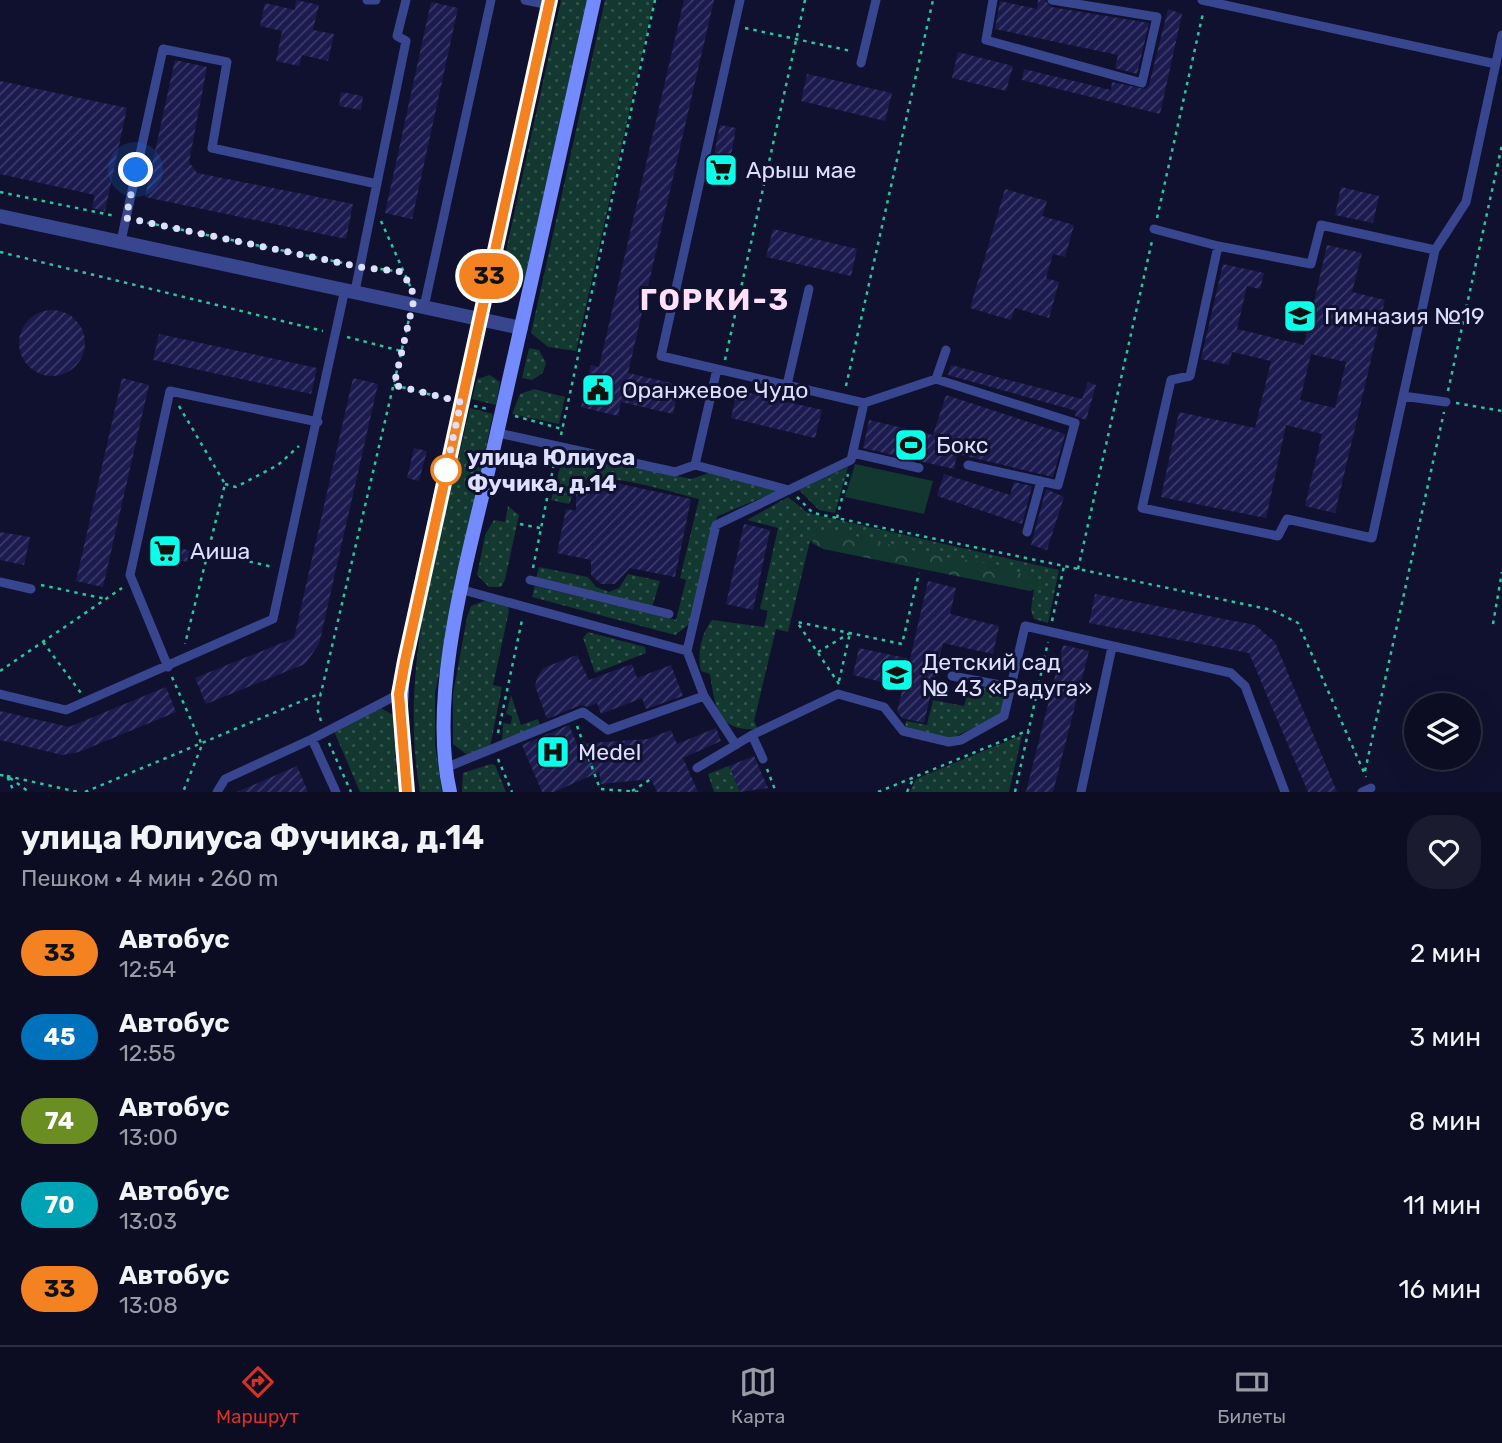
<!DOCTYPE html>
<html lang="ru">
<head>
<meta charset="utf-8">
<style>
	body { margin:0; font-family:Rubik,sans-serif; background:#1a1b2f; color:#f1f3f6; height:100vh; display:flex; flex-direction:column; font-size:26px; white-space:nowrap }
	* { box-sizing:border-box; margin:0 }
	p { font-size:23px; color:#9a9ca5 }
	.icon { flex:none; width:38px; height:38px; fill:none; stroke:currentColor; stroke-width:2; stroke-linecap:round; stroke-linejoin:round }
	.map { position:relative; height:792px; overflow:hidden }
	.drawer { display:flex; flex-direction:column; background:#0c0d22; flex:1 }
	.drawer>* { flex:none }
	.badge { padding:0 14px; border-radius:23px; font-size:24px; line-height:46px }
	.buttons { position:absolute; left:1404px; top:693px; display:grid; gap:14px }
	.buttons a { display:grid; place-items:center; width:77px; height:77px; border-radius:50%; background:#0c0d22; box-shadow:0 7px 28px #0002,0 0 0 2px #2c2d40; font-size:35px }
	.you { position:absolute; width:35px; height:35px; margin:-18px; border:5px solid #fff; border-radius:50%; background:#1a73e8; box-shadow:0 0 0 10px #1a73e833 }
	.map>.badge { position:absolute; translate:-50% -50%; box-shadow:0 0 0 4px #fff }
	.round { display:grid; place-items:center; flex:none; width:74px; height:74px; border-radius:28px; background:#1a1b2f }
	.summary { display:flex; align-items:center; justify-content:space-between; height:119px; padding:0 21px }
	h1 { font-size:33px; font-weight:700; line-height:52px }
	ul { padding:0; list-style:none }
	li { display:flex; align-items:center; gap:21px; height:84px; padding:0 21px }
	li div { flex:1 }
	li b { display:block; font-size:26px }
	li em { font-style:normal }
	li .badge { min-width:77px; font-weight:700; text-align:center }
	.menu { display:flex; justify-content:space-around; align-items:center; height:98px; border-top:2px solid #2c2d40; background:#0c0d22; font-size:19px; color:#9a9ca5 }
	.menu a { display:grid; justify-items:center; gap:4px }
	.menu .active { color:#d93025 }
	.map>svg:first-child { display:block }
	.grass { fill:url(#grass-dots) }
	.forest { fill:url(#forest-crowns) }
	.garden { fill:#12382f }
	.building { fill:url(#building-hatch); fill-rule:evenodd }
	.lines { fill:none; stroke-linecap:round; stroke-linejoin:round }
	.path { stroke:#28c79e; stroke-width:2.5; stroke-dasharray:3.5 5; stroke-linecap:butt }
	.lane { stroke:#384690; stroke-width:9 }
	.street { stroke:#384690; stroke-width:14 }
	.secondary { stroke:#748bff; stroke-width:14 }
	.line-casing { stroke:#fff; stroke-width:16 }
	.line { stroke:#f58220; stroke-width:10 }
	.walk { stroke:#dddfff; stroke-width:7; stroke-dasharray:0 12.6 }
	.stop-dot { fill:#fff; stroke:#f58220; stroke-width:3.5 }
	.labels { text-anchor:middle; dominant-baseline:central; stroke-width:6; stroke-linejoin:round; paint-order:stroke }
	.poi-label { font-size:23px; fill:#dddfff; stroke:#10112e; text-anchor:start }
	.stop-label { font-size:23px; font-weight:bold; fill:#dddfff; stroke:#10112e; text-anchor:start }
	.district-label { font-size:30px; font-weight:bold; letter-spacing:2px; fill:#ffdffa; stroke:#10112e }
</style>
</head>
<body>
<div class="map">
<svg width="1502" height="792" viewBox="0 0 1502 792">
	<defs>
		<pattern id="grass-dots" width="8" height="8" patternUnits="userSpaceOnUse" patternTransform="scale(1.75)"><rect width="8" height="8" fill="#12382f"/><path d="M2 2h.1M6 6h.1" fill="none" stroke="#34544e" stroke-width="1.8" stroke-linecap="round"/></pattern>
		<pattern id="forest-crowns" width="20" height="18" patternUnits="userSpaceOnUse" patternTransform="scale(1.75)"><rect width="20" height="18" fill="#12382f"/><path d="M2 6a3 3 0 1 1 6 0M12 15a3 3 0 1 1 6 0" fill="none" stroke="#34544e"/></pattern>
		<pattern id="building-hatch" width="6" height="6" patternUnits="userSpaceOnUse" patternTransform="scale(1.75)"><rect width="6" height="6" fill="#1b1b50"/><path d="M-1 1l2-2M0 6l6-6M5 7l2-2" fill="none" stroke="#3c3c6a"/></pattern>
	</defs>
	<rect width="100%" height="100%" fill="#10112e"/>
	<path class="grass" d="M561,0H587L525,279L512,288L507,287L500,278Z
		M605,0H654L576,351L548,347L531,333Z
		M529,348L539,350L546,363L543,373L532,380L522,378Z
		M490,375L500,382L496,405L472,399L477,379Z
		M534,389L565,397L559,424L512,414L520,394Z
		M470,408L493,414L435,693V744L442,792H420C397,663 442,533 470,408Z
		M568,452L691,479L709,473L778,491L718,516L713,526L691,623L675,635L532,597L535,586L676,620L686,580L680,578L699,499C675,493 605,471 584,481C575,486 573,495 569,504L551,500L564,453Z
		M848,467L835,513L819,510L799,490Z
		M788,497L808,513L1059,570L1048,623L1034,619L1031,610L1034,589L810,541L788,632L776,629L754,721L758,729C718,732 715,708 710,674L701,671C697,656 701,633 712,620L764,627L768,611L760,609L778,528L747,520Z
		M508,506L519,515L505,580L501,587H489L477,575L485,535L494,520L505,522Z
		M539,567L588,577L596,587L609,592L619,588L628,574L660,581L652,607L536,579Z
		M487,600L508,606L509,611L493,685L502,687L490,747L466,754L453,744V694L467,617L471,606Z
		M588,632L645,647L646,653L595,673L583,638Z
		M986,686L1002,691L1004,701L1001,715L950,739L905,728L906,721L927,725L933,700L964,706L967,694L973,695Z
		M511,695L521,725L538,719L540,725L502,741L503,723L511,724L512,716L506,714Z
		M381,708L393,715L396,767L401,792H360L334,731Z
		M1022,735L1009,792H910L916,779Z
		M491,764L495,765L506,792H462L463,773Z
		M729,766L740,792H714L708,774Z"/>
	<path class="forest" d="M839,532L932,555L1006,566L1039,583L1041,587L1030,591L823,549L812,543L815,533Z"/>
	<path class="garden" d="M855,464L933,481L924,514L845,497Z"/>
	<path class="building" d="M296,0L319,5L313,30L334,34L328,61L302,55L299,66L276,61L282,31L260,26L265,3L295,10Z
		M684,0H714L628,373L679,385L673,414L621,402L618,416L581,407L591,365L599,367Z
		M1038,0H1045L1051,7L1149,23L1137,74L1115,68L1118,55L995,29L1000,1L1037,9Z
		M431,2L458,8L412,219L385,213Z
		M1168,9L1182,14L1160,114L1022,80L1024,69L1111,90L1112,82L1145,89L1149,85Z
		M958,52L1013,66L1006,91L952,78Z
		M175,60L207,67L189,162L197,173L353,204L346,239L145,197Z
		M807,74L892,93L885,121L801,101Z
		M0,81L127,108L105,211L92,208L95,195L0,174Z
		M341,92L363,96L361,110L339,106Z
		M720,125L736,128L727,178L710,175Z
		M1341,187L1379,196L1373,223L1335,215Z
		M1005,189L1047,201L1042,216L1074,225L1065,257L1053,254L1046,278L1059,282L1049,318L1015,308L1011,320L970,308Z
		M773,229L857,249L851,276L766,257Z
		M1327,245L1362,253L1352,292L1385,300L1335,513L1305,506L1322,434L1286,425L1266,518L1161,497L1179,412L1255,428L1271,361L1232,352L1229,365L1201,359L1223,264L1264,273L1260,289L1247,286L1237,329L1304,345ZM1311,354L1346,362L1335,408L1300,400Z
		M19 343a33 33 0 1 1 66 0a33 33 0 1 1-66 0Z
		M159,334L317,368L311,394L153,360Z
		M951,365L1082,399L1088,382L1096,385L1086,420L1075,416L1077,411L948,375Z
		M122,378L149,385L103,587L76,581Z
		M353,378L378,384L319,644L305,664L206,704L195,678L294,638Z
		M737,390L822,410L815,438L731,418Z
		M946,395L1065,434L1053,477L957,454L954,469L863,448L869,420L933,435Z
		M414,448L427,451L419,481L407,478Z
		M944,474L1010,495L1014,482L1032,486L1022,524L937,496Z
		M606,481L691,499L675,577L630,568L615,584H601L591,575V560L557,553L566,509L576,511V494L585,484Z
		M1046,489L1064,497L1047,550L1031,545Z
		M744,524L770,530L753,610L726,604Z
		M0,532L30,537L24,565L0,560Z
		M154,541L191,551L188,562L151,555Z
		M928,581L956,588L950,614L999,626L993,654L943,643L924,723L902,718L897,712L903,687L853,675L859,648L910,659Z
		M1095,594L1255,625L1275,642L1337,792H1308L1249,653L1089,623Z
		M1063,645L1089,651L1053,792H1026Z
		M577,655L589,680L632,664L637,678L671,665L683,696L646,709L642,698L601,714L597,703L588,707L581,705L547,719L535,686L537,678L543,668Z
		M166,687L176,712L79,752L62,755L0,740V711L69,727Z
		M569,725L577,744L648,739L671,730L677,744L716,728L721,741L683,758L698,792H657L651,779L601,784L599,772L554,792H542L522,745Z
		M754,756L768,788L740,792L729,766Z
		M297,766L308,792H237Z"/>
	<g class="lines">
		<path class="path" d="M745,28L851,51
			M0,192L115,216
			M1157,218L1203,13
			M139,221L348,264
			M381,221L411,288
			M0,252L323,331
			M372,268L403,272
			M347,337L401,351
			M725,360L805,0
			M394,385L447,399
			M846,386L933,0
			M1448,391L1502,145
			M1456,403L1502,411
			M179,406L225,484L185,644
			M474,406L488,409
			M515,416L562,429
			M561,435L655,0
			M225,484L236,487L278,465L299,446
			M797,497L813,513L1272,610L1298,623L1366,777
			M837,518L848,474
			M520,524L540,528
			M208,552L273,567
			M533,568L555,459
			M1078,569L1152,241
			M41,585L106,599
			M1052,621L1064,566
			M1493,624L1502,572
			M43,642L81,693
			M818,652L850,633
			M0,671L122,588
			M172,677L202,745L183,792
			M839,681L850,633
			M839,684L797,622L902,644L919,573
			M321,721L317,708L321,693L409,319
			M577,726L600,789L641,792
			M498,733L522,620
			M329,743L351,792
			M498,759L512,792
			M767,769L776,792
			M1365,771L1444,412
			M0,775L7,776L14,792
			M7,776L78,792
			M10,778L29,792
			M632,791L651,779
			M85,792L321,693
			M878,792L1029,730
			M907,792L914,777
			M1015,792L1048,642"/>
		<path class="lane" d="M367,0H376
			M525,0L549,5
			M740,0L661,356L864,403L936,379L946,350
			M993,0L986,40L1142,83L1157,17L1052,0
			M1202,0L1496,64
			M861,63L876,0
			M1154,229L1218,246L1311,264L1321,225L1435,250
			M121,241L163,49L227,62L212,148L377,184
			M1218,246L1190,376L1171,380L1142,508L1278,536L1287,519L1372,538L1435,250L1466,202L1502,35
			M355,291L406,41L397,36L406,0
			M424,307L491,0
			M717,369L695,465L789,490
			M936,379L1075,423L1058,485L968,465
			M787,385L809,289
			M1403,396L1446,402
			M498,433L675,472L695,465
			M853,453L919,468
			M1027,532L1041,481
			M530,580L669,614
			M0,582L31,589
			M463,590L687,651L716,525L851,460L864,403
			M168,667L130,575L170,391L318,422
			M952,676L1011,687
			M0,694L66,710L273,619L345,289
			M704,696L736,745
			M752,735L838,694L884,707L903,731L949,742L961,740L1004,716L1025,626L1231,673L1245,686L1285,792
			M445,768L583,712L608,730L704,696L687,651
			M697,768L752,735L763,759
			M217,792L225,779L312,739
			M336,792L312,739L399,694
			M1081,792L1112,647
			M1362,792L1371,788"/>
		<path class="street" d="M0,216L521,328"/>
		<path class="secondary" d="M407,792C401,747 398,705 405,661L550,0
			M450,792C426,687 474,539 497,433C530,289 562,144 594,0"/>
	</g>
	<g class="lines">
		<defs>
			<path id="line" d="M407,792L399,694L405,661L550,0"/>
		</defs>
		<use href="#line" class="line-casing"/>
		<use href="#line" class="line"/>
		<path class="walk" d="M136,170L126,218L360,267L403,272L413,293V304L394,385L461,402L446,470"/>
	</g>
	<defs>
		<symbol id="supermarket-square" viewBox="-11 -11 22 22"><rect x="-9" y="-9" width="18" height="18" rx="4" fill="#09ffe7" stroke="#10112e"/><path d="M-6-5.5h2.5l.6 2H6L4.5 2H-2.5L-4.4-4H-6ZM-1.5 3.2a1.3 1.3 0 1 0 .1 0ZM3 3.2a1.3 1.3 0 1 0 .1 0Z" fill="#111"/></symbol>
		<symbol id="school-square" viewBox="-11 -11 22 22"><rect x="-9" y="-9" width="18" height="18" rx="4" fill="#09ffe7" stroke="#10112e"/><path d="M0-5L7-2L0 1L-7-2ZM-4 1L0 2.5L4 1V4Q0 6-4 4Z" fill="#111"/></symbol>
		<symbol id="civic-square" viewBox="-11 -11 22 22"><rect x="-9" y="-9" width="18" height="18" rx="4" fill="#09ffe7" stroke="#10112e"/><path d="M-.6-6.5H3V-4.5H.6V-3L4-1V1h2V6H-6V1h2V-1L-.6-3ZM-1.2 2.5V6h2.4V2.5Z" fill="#111"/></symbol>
		<symbol id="stadium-square" viewBox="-11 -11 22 22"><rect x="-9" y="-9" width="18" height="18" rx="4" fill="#09ffe7" stroke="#10112e"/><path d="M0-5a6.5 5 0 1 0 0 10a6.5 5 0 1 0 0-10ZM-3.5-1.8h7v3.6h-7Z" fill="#111"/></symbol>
		<symbol id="hospital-square" viewBox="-11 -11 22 22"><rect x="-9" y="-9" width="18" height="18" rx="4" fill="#09ffe7" stroke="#10112e"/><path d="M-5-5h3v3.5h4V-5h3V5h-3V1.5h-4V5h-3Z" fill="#111"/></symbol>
	</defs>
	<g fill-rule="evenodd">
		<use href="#supermarket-square" x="702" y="151" width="38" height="38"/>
		<use href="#school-square" x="1281" y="297" width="38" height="38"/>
		<use href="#civic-square" x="579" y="371" width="38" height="38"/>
		<use href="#stadium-square" x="892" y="426" width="38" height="38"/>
		<use href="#supermarket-square" x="146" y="532" width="38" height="38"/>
		<use href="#school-square" x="878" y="656" width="38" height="38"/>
		<use href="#hospital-square" x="534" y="733" width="38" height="38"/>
	</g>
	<circle class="stop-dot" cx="446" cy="470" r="14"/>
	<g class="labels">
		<g class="poi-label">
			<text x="746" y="170">Арыш мае</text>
			<text x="1324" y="316">Гимназия №19</text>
			<text x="622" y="390">Оранжевое Чудо</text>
			<text x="936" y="445">Бокс</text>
			<text x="190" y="551">Аиша</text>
			<text x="922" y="662">Детский сад<tspan x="922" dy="26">№ 43 «Радуга»</tspan></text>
			<text x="578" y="752">Medel</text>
		</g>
		<g class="stop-label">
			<text x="467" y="457">улица Юлиуса<tspan x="467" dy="26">Фучика, д.14</tspan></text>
		</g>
		<g class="district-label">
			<text x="715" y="300">ГОРКИ-3</text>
		</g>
	</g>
</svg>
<div class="buttons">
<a><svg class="icon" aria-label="layers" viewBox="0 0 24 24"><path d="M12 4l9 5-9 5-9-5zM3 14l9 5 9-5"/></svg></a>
</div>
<div class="you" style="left:136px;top:170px"></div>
<b class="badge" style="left:489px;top:276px;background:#f58220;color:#111">33</b>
</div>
<section class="drawer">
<div class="summary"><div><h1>улица Юлиуса Фучика, д.14</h1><p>Пешком · 4 мин · 260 m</p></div><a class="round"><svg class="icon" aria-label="heart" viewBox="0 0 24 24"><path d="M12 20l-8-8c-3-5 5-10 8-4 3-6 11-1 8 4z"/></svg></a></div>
<ul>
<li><span class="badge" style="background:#f58220;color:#111">33</span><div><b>Автобус</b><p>12:54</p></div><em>2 мин</em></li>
<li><span class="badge" style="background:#0072bc;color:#fff">45</span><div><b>Автобус</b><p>12:55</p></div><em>3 мин</em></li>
<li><span class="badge" style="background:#6b8e23;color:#fff">74</span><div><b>Автобус</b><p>13:00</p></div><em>8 мин</em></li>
<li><span class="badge" style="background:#00a3b4;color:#fff">70</span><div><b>Автобус</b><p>13:03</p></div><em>11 мин</em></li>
<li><span class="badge" style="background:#f58220;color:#111">33</span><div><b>Автобус</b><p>13:08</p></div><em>16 мин</em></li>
</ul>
</section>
<nav class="menu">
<a class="active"><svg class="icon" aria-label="directions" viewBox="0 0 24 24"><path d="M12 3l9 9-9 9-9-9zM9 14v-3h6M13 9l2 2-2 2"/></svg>Маршрут</a>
<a><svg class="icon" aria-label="map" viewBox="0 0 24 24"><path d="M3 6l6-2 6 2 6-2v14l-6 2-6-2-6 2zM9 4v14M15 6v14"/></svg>Карта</a>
<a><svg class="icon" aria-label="tickets" viewBox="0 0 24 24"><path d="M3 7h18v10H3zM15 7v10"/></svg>Билеты</a>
</nav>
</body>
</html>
